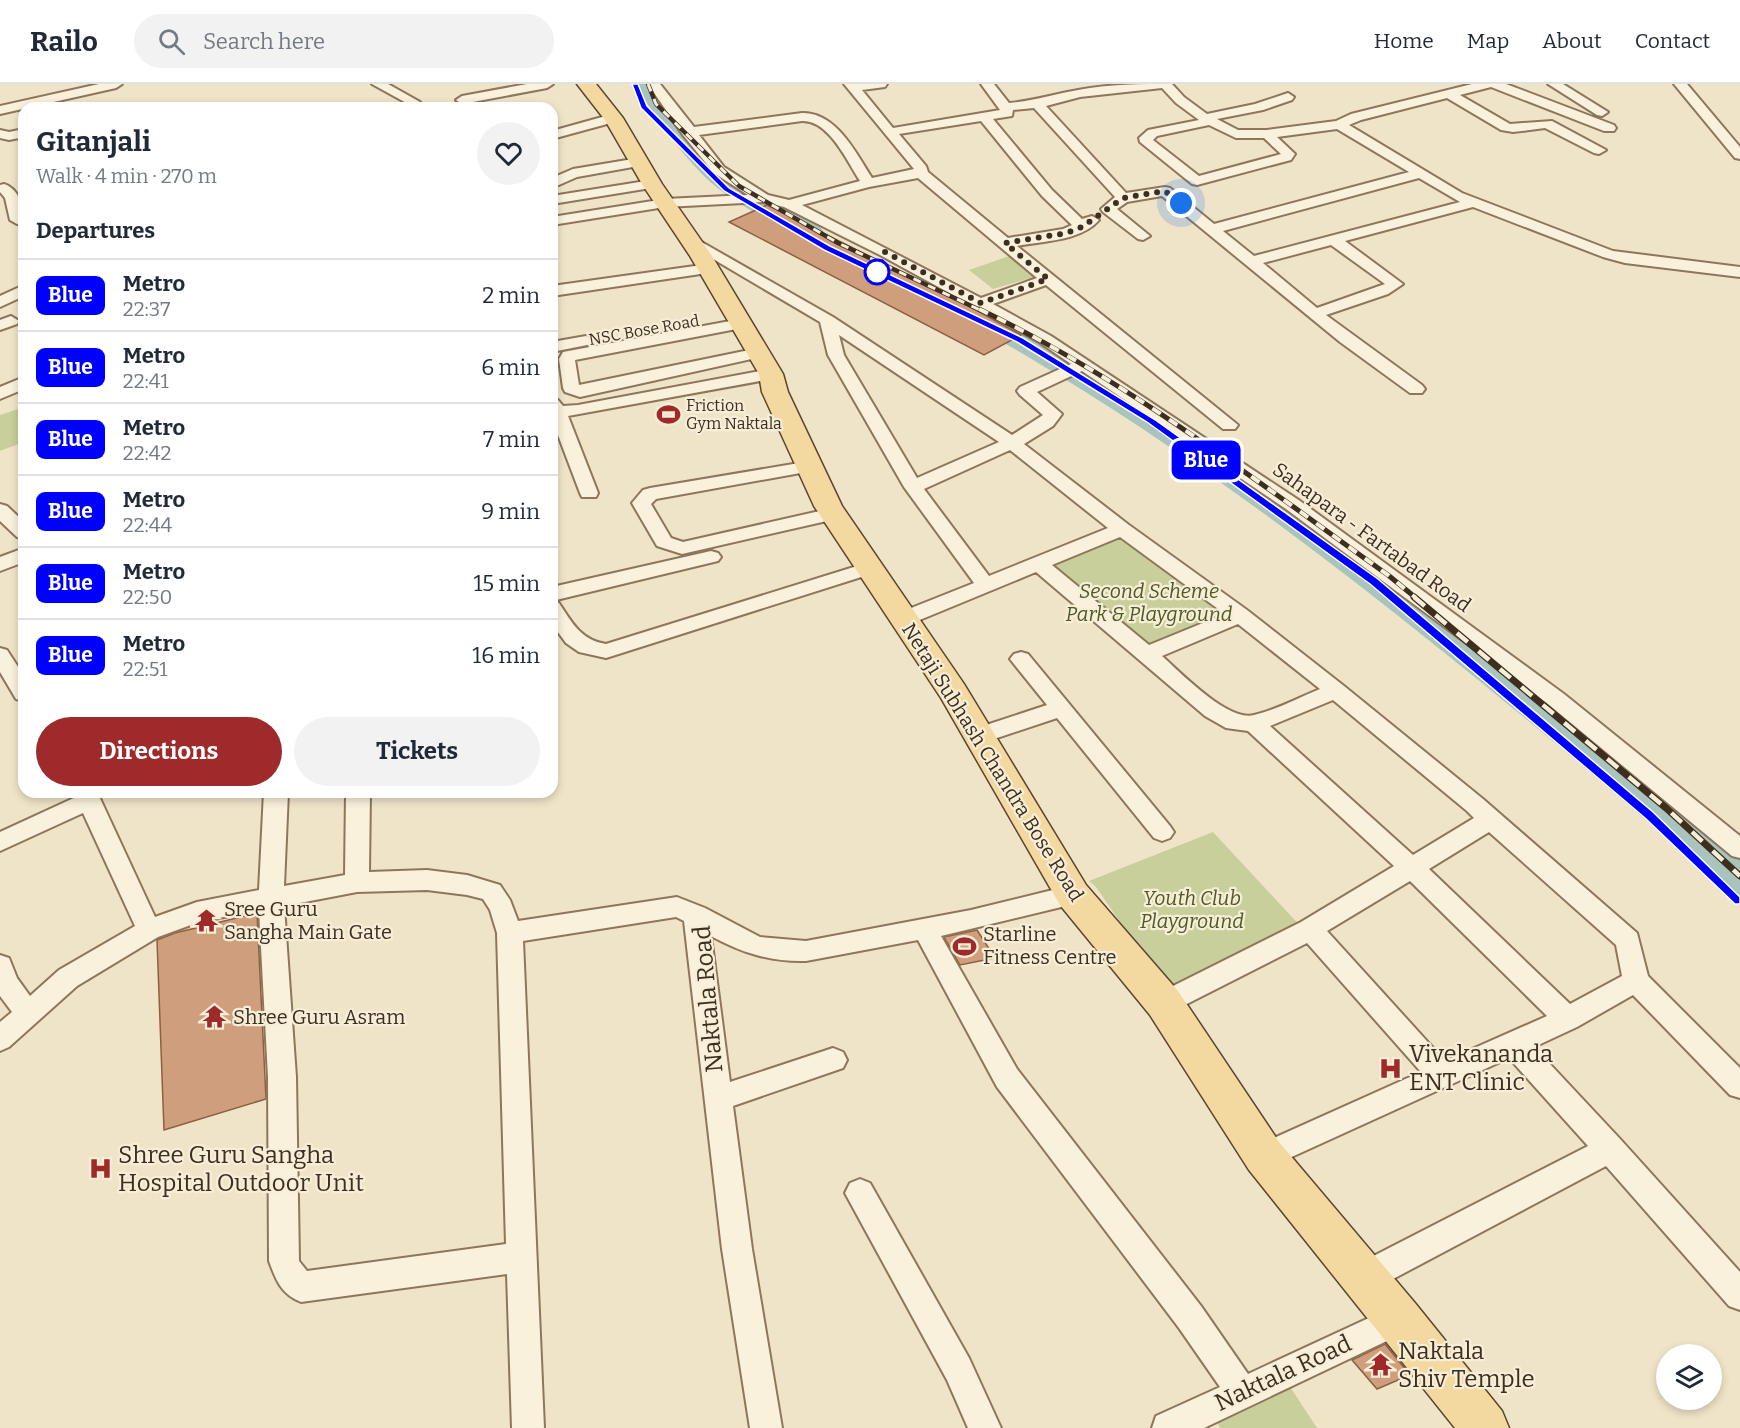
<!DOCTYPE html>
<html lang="en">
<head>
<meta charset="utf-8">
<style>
	body { margin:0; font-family:Bitter,serif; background:#f2f2f3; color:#1f2937; height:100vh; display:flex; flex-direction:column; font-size:22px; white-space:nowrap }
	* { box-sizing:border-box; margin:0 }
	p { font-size:20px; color:#747a83 }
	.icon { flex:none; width:33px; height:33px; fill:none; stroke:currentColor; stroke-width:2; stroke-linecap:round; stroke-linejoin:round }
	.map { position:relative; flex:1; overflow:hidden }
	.drawer { position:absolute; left:18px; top:18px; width:540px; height:696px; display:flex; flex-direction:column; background:#fff; border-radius:18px; box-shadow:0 3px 9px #0003 }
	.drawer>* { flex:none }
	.badge { padding:0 12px; border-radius:9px; font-size:21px; line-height:39px }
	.controls { position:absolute; left:1656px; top:1260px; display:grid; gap:12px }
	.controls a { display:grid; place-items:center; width:66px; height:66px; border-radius:50%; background:#fff; box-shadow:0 3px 9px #0003; font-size:30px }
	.you { position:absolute; width:30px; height:30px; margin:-15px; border:4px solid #fff; border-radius:50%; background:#1a73e8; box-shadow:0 0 0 9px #1a73e833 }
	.map>.badge { position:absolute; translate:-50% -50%; box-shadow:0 0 0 3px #fff }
	h2 { padding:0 18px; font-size:22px; line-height:54px }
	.round { display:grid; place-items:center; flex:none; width:63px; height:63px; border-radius:32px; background:#f2f2f3 }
	.overview { display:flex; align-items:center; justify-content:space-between; height:102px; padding:0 18px }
	h1 { font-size:28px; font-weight:700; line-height:45px }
	.primary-button { display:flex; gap:12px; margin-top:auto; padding:12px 18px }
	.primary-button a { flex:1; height:69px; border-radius:36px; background:#9e2a2b; color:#fff; font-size:24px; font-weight:700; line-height:69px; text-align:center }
	.primary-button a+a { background:#f2f2f3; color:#1f2937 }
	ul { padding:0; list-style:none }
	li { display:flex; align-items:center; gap:18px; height:72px; padding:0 18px; border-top:2px solid #e0e1e3 }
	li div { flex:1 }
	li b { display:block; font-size:22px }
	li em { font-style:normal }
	li .badge { min-width:66px; font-weight:700; text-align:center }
	header { display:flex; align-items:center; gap:36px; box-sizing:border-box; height:84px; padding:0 30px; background:#fff; border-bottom:2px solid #e0e1e3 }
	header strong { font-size:28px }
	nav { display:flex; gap:33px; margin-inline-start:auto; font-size:21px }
	.search { width:420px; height:54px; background:#f2f2f3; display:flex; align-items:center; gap:15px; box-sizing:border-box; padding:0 21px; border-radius:33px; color:#747a83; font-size:22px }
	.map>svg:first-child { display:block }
	.green { fill:#c9cf9b }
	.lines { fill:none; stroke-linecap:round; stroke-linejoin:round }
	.river { fill:#a9c4bc; fill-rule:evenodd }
	.building { fill:#cf9f7d; stroke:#8d5f41; stroke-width:1.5 }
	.minor-casing { stroke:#8d765c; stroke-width:4 }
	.primary-casing { stroke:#5b4430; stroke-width:3 }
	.minor { fill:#faf1dc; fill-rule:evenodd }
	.primary { fill:#f3d9a0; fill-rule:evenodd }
	.rail-far2-casing { stroke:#3d2e20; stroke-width:4.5 }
	.rail-far1-casing { stroke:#3d2e20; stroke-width:5 }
	.rail-casing { stroke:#3d2e20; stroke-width:7 }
	.rail-far2 { stroke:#f7eed8; stroke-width:3; stroke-dasharray:8; stroke-linecap:butt }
	.rail-far1 { stroke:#f7eed8; stroke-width:4; stroke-dasharray:10; stroke-linecap:butt }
	.rail { stroke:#f7eed8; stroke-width:4.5; stroke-dasharray:14; stroke-linecap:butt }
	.line { fill:#00f; stroke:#fff; stroke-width:1.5 }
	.walk { stroke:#3d2e20; stroke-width:6; stroke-dasharray:0 10.8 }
	.stop-dot { fill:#fff; stroke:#00f; stroke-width:3 }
	.labels { text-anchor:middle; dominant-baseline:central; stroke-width:4.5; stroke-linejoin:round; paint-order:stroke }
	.far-street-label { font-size:16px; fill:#3d2e20; stroke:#f7eed8 }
	.far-poi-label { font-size:16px; fill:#3d2e20; stroke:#f7eed8; text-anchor:start }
	.street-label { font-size:20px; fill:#3d2e20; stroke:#f7eed8 }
	.park-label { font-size:20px; font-style:italic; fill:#4d5a26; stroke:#f7eed8 }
	.poi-label { font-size:20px; fill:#3d2e20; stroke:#f7eed8; text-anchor:start }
	.near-street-label { font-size:24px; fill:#3d2e20; stroke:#f7eed8 }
	.near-poi-label { font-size:24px; fill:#3d2e20; stroke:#f7eed8; text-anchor:start }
</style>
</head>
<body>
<header>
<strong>Railo</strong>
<div class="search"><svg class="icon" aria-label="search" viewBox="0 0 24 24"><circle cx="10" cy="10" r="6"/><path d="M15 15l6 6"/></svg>Search here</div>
<nav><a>Home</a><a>Map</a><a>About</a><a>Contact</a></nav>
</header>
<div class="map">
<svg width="1740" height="1344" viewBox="0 0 1740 1344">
	<rect width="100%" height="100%" fill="#f0e4c8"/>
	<path class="green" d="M1012,171L1038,192L993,205L969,186Z
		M24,323V358L0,367V331Z
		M1121,447L1228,529L1141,566L1044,479Z
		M1213,748L1305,847L1166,905L1096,803L1089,797Z
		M1287,1298L1317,1344H1220L1217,1338Z"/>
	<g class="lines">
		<path class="river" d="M634,0H656C676,29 696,59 722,83C750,109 786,126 820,143L824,148L820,153L811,156L802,153C768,136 732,119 704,92C677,65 655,32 634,0Z
			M970,220L980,222C1148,313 1302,422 1454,539C1551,613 1647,689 1740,769V811L1725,806C1630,720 1531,638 1431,558C1281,438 1128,326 960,234L956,228L960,222Z"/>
	</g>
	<path class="building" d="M767,121L967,221L1021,251L984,271L729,138Z
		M257,829L266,1015L164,1046L157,856L175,849Z
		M977,846L995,874L960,881L944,853Z
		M1385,1260L1410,1291L1377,1305L1352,1276Z"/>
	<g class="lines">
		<defs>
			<path id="minor" d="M99,0H122L116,4L0,30V22Z
				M372,0H388L420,18L418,21H410Z
				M527,0H553L547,4L462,20L456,16L462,12Z
				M648,0H660L694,43L802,29C836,28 856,69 872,94L914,85L844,0H887L885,3L862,6L893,44L1000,26L981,0H994L1009,19C1033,17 1055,10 1078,6C1109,0 1141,0 1172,0L1184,13L1207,30L1255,20L1288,9L1294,13L1292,16L1263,26L1217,35L1238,46H1267L1336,37L1351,30L1472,0H1506L1614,41L1616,44L1614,47H1604L1491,3L1460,11L1510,40L1552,37L1606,66L1599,70L1594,69L1545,44L1513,48L1501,46L1447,14L1361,36L1349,41L1462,109L1613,167L1740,183V193L1625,179L1603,173L1473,123L1345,157L1403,200L1388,210L1326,231L1422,301L1425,305L1422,309H1410L1340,258L1162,112L1127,118L1117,125L1150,152L1143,156L1138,155L1103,128L1101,125L1115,113L1034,24L1013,26L1012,32L993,35L1052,106L1082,135L1092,132L1099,136C1081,157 1043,157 1017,162L1238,341L1235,345H1223L1046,201L993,220L1051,252L1300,417L1564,610L1740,752V774L1732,772L1548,620L1286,425L1082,287L1037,308L1062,330L1053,342L1024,360L1129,441L1247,526L1344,602L1483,715L1637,849L1648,892L1740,984V1014L1730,1011L1633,911L1577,943L1534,963L1621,1056L1740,1188V1226L1729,1222L1606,1082L1376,1204L1365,1208L1354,1204L1350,1193L1354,1182L1588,1062L1509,974L1274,1081L1264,1085L1254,1081L1250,1072L1254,1063L1421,988L1307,859L1173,927L1164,930L1155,927L1151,919L1155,911L1301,838L1394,782L1248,647L1226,644L1205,632L1036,488L910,540L903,542L896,540L893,535L896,530L974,499L904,403L828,271L820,238L686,159L688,156H698L833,233L1012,351L1043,331L1020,311L1017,307L1020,303L1071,280L1039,258L880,171L784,123L763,118L665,123L552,141V133L665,115L748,111L714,89L683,51ZM1162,4L1176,19L1199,36L1148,46L1139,54L1140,58L1192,100L1197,101L1291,76L1295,70L1277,53L1337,45L1409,88L1214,140L1170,104L1165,103L1126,109L1046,22L1080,13ZM802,37C829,36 847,77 860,97L789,116L768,111L724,83L699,51ZM981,37L1042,112L1072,141L1063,145L1008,154L928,88L926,82L899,50ZM1209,41L1236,54H1264L1281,70L1199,92L1153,56L1157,52ZM918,94L1037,194L981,214L802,121L869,103ZM1419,94L1460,118L1254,172L1223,147ZM1331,161L1385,200L1317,224L1263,179ZM839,251L999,358L917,394L844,271ZM1010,366L1108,444L989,492L924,405ZM1120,453L1225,530L1149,561L1052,481ZM1238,540L1320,605C1298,614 1276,626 1254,631C1228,638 1181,589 1162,572ZM1333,616L1467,727L1474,734L1413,771L1270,642ZM1489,748L1616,861L1622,892L1570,920L1429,785ZM1410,797L1547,932L1445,977L1327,847Z
				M1548,0H1563L1608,28L1602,32L1597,31Z
				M1674,0H1687L1740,63V75L1735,74Z
				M613,30L619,34L618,37L552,55V47Z
				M24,45V53L9,56L0,54V46L9,48Z
				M639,74L644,75L646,78L644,81L577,93L552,104V94L573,85Z
				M652,96L659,100L657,103L552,120V112Z
				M4,100C18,104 27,126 22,139L17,140L10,136L5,114L0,108V101Z
				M709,180L714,182L717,185L714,188L552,212V202Z
				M24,201V212L0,223V212Z
				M11,232L19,237L17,240L0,246V236Z
				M741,235L747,237L749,240L747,243L575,276L579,301L759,264L767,269L765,272L580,313L565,308L563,304L559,275L563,268Z
				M586,252L594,257L592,260L552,268V258Z
				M771,285L777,286L779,290L777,294L568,332L598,409L596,413H582L580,409L552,335V315L558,316L563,322L578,321Z
				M24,293V305L0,315V303Z
				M811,377L817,378L820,382L817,386L656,415L651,420L671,454L683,458L833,424L840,426L842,430L840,434L682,470L657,462L632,419L643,406L650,404Z
				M0,420L7,422L24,438V455L17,453L0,437Z
				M24,464V478L0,487V473Z
				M711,467L718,469L721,473L718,477L552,517V503Z
				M870,478L877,480L880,484L877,488L606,574L579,568L566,559L552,540V517L559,519C572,539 581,556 606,560Z
				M0,564L7,566L24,592V618L16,615L0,588Z
				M1021,568L1028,570L1170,742L1174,748L1170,754L1162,757L1154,754L1057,634L979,660L971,658L968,652L971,646L1047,621L1010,575L1014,570Z
				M73,708L98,710L155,833L197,818L259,806L264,708H288L284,802L345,791L346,708H370L369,788L427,786L467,791L500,801L510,816L518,837L677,813L705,824L760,853L806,857L971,826L1073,801L1082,804L1085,811L1082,818L941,852L1017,985L1201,1222L1248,1290L1399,1220L1410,1224L1414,1235L1410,1246L1204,1344H1152L1156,1332L1220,1303L1179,1244L997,1003L918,856L806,877C771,878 742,869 711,852L730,998L833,964L843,968L847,976L843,984L733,1022L752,1165L782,1344H750L722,1165L684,837L676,833L523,857L544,1344H512L507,1190L301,1218C281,1210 276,1196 269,1177L268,993L259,826L199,838L158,853L77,902L9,963L0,967V938L12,928L0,912V871L9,874L17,894L30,912L59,886L135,842L83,729L0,767V748L76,713ZM427,806L467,811L483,815L490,826L497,849L506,1160L307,1187L299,1177L296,993L284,822L357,808Z
				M860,1095L870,1099L969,1274L1001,1344H968L947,1296L845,1109L850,1099Z"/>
			<path id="primary" d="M577,0H596L623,34L662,100L712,172L783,290L788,308L842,422L964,600L1086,801L1178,907L1279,1058L1415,1219L1502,1327L1509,1344H1455L1249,1086L1150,931L1060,821L941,614L814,422L762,308L759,290L690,172L642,100L605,36Z"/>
		</defs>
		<use href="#minor" class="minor-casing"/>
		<use href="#primary" class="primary-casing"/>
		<use href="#minor" class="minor"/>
		<use href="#primary" class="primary"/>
		<defs>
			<path id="rail-far2" d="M635,0L644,22L727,106L827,164L959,227
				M648,0L656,20L739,102L838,159L982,227"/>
			<path id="rail-far1" d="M956,225L1020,256L1151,337L1374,498L1393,514
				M979,225C1126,295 1256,397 1388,491L1416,514"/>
			<path id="rail" d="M1392,513L1649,731L1740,817
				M1414,513L1666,724L1740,792"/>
		</defs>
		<use href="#rail-far2" class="rail-far2-casing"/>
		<use href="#rail-far1" class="rail-far1-casing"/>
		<use href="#rail" class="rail-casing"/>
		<use href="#rail-far2" class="rail-far2"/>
		<use href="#rail-far1" class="rail-far1"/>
		<use href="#rail" class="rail"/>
	</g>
	<path class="line" d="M632,0H638L647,22L729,104L830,162L1023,254L1154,335L1378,495L1653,728L1740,813V820H1735L1645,734L1370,500L1147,338L1017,258L824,166L724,107L641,24Z"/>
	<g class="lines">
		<path class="walk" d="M877,188L885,168L981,219L1048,195L1005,159L1067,149L1082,143L1123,114L1165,107L1181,119"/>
	</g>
	<defs>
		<symbol id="stadium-bare" viewBox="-9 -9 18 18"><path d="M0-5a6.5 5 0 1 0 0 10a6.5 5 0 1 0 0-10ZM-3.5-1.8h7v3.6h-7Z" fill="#9e2a2b" stroke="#f7eed8" stroke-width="2.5" paint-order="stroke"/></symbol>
		<symbol id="temple-bare" viewBox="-9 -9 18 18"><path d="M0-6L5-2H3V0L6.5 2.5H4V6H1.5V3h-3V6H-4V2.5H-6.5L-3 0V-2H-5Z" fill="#9e2a2b" stroke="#f7eed8" stroke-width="2.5" paint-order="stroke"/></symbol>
		<symbol id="hospital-bare" viewBox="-9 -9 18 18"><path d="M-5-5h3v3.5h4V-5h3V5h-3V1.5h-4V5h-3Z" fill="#9e2a2b" stroke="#f7eed8" stroke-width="2.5" paint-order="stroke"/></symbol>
	</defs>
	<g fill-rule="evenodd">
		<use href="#stadium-bare" x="652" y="314" width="33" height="33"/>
		<use href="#temple-bare" x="190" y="820" width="33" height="33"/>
		<use href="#stadium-bare" x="948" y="846" width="33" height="33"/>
		<use href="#temple-bare" x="198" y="916" width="33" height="33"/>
		<use href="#hospital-bare" x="1374" y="968" width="33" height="33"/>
		<use href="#hospital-bare" x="84" y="1068" width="33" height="33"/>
		<use href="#temple-bare" x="1364" y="1264" width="33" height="33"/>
	</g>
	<circle class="stop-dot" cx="877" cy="188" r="12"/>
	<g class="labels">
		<g class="far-street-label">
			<text transform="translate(644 246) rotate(-10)">NSC Bose Road</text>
		</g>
		<g class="far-poi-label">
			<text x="686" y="321">Friction<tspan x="686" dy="18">Gym Naktala</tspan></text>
		</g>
		<g class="street-label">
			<text transform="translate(1372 453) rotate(36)">Sahapara - Fartabad Road</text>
			<text transform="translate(993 678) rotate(58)">Netaji Subhash Chandra Bose Road</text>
		</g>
		<g class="park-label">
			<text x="1149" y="507">Second Scheme<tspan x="1149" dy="23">Park &amp; Playground</tspan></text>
			<text x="1192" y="814">Youth Club<tspan x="1192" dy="23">Playground</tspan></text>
		</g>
		<g class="poi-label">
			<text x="224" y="825">Sree Guru<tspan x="224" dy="23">Sangha Main Gate</tspan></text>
			<text x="983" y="850">Starline<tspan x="983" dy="23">Fitness Centre</tspan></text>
			<text x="233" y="933">Shree Guru Asram</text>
		</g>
		<g class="near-street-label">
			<text transform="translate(708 915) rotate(-95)">Naktala Road</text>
			<text transform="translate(1283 1289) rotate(-25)">Naktala Road</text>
		</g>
		<g class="near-poi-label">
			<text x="1409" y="970">Vivekananda<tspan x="1409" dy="28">ENT Clinic</tspan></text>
			<text x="118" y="1071">Shree Guru Sangha<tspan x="118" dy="28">Hospital Outdoor Unit</tspan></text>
			<text x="1398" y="1267">Naktala<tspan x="1398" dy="28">Shiv Temple</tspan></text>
		</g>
	</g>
</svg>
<div class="controls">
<a><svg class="icon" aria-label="layers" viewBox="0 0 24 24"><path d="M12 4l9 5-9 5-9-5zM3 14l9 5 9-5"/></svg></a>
</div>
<div class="you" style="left:1181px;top:119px"></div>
<b class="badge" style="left:1206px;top:376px;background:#00f;color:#fff">Blue</b>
<section class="drawer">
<div class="overview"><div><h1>Gitanjali</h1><p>Walk · 4 min · 270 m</p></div><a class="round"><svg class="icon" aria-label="heart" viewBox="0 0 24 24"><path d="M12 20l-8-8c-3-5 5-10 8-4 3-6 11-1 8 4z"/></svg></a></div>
<h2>Departures</h2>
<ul>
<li><span class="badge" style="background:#00f;color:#fff">Blue</span><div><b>Metro</b><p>22:37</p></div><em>2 min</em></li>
<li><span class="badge" style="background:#00f;color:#fff">Blue</span><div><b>Metro</b><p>22:41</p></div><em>6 min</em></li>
<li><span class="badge" style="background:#00f;color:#fff">Blue</span><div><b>Metro</b><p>22:42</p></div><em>7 min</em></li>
<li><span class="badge" style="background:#00f;color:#fff">Blue</span><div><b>Metro</b><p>22:44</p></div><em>9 min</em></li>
<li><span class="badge" style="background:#00f;color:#fff">Blue</span><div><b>Metro</b><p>22:50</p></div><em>15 min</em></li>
<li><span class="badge" style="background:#00f;color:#fff">Blue</span><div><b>Metro</b><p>22:51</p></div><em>16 min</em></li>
</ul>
<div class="primary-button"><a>Directions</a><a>Tickets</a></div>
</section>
</div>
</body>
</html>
